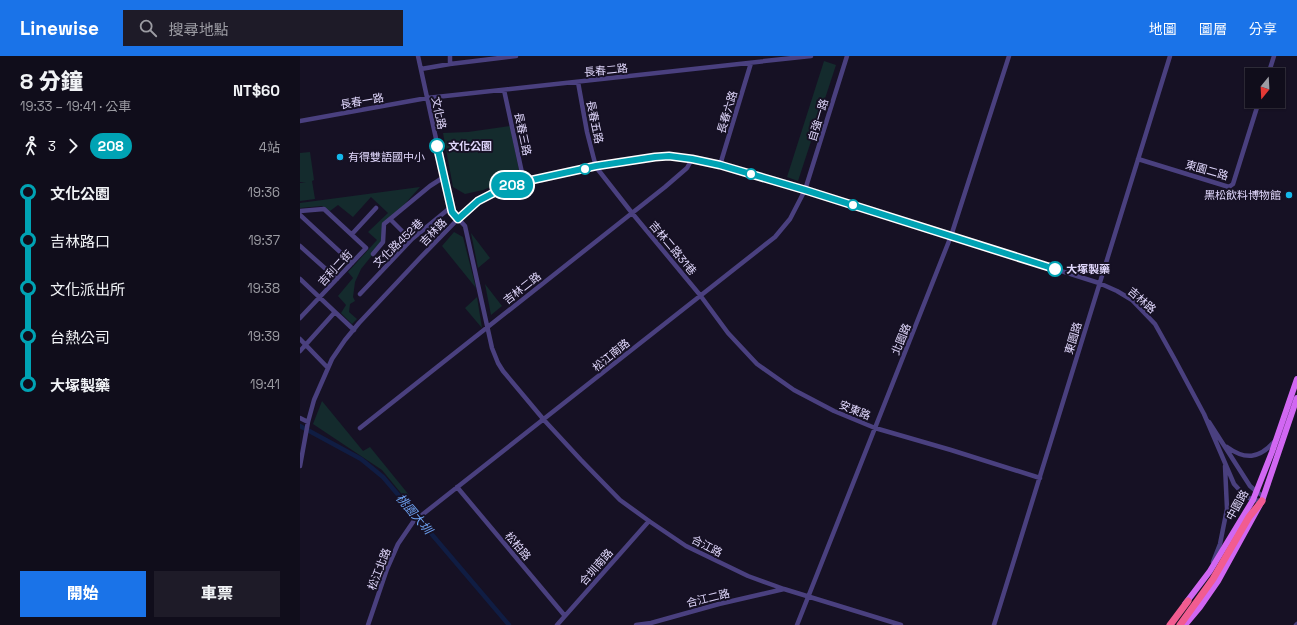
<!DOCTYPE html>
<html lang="zh-TW">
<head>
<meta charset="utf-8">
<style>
	body { margin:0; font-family:"Space Grotesk","Noto Sans TC",sans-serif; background:#1e1b28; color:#f1f3f6; height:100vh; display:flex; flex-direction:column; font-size:15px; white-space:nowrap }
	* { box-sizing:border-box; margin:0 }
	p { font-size:13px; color:#9c9ca3 }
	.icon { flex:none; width:22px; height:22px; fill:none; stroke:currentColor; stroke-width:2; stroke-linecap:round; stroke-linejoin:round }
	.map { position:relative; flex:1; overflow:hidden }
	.details { display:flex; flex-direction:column; background:#100d1b; width:300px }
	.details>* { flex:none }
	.badge { padding:0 8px; border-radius:13px; font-size:14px; line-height:26px }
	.needle { width:26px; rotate:198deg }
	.controls { position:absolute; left:945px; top:12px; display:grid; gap:8px }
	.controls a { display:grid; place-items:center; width:40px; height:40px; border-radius:0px; background:#100d1b; box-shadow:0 1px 3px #0004,0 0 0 1px #302d3a; font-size:20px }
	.map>.badge { position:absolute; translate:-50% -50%; box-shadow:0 0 0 2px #fff }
	.legs { display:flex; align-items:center; gap:6px; height:44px; padding:0 20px; font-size:13px }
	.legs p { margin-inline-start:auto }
	.headline { display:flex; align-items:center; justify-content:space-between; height:68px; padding:0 20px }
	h1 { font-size:22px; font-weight:800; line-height:30px }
	.primary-button { display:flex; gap:8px; margin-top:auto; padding:8px 20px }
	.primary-button a { flex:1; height:46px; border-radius:0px; background:#1a73e8; color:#fff; font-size:16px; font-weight:800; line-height:46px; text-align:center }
	.primary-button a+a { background:#1e1b28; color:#f1f3f6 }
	ul { padding:0 20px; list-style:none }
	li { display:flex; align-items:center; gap:14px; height:48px; font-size:15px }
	li i { display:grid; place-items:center; width:6px; height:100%; margin:0 5px; background:currentColor }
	li i::after { content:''; width:10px; height:10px; margin:-5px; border:3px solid; border-radius:50%; background:#100d1b }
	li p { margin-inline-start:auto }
	li:first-child i { background:linear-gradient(#0000 50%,currentColor 0) }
	li:last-child i { background:linear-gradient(currentColor 50%,#0000 0) }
	header { display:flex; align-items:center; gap:24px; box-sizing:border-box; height:56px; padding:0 20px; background:#1a73e8; color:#fff }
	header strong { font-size:19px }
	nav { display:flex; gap:22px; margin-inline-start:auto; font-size:14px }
	.search { width:280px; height:36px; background:#1e1b28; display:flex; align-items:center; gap:10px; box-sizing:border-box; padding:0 14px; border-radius:0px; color:#9c9ca3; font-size:15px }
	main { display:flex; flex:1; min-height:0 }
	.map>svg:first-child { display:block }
	.green { fill:#142b2d }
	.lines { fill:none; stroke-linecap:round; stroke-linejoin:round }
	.canal { stroke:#101d43; stroke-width:4.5 }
	.minor { stroke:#4a407f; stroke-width:4.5 }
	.major { stroke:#d167f2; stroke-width:6 }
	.highway { stroke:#f15c90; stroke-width:7 }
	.line-1-casing { stroke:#fff; stroke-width:9 }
	.line-1 { stroke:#00a3b4; stroke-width:6 }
	.stop-1-dot { fill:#fff; stroke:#00a3b4; stroke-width:2 }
	.poi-dot { fill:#14b8eb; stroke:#161124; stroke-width:1.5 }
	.labels { text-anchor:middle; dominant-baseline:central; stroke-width:4; stroke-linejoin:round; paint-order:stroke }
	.street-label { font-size:11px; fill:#e0d7fc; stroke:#161124 }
	.stop-label { font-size:11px; font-weight:bold; fill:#e0d7fc; stroke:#161124; text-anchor:start }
	.poi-label { font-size:11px; fill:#e0d7fc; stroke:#161124; text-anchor:start }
	.water-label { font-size:12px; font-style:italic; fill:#6ea3f3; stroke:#161124 }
</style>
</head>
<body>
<header>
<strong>Linewise</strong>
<div class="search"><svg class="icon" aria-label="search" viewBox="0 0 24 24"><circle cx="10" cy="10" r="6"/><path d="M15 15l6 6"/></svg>搜尋地點</div>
<nav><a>地圖</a><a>圖層</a><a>分享</a></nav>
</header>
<main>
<section class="details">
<div class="headline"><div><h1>8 分鐘</h1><p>19:33 – 19:41 · 公車</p></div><b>NT$60</b></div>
<div class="legs"><svg class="icon" aria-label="walk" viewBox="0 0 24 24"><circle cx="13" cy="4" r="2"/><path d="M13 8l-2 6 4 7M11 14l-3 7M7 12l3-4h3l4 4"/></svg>3<svg class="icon" aria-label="forward" viewBox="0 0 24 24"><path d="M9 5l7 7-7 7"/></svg><b class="badge" style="background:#00a3b4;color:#fff">208</b><p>4站</p></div>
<ul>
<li><i style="color:#00a3b4"></i><b>文化公園</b><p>19:36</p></li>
<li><i style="color:#00a3b4"></i><span>吉林路口</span><p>19:37</p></li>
<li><i style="color:#00a3b4"></i><span>文化派出所</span><p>19:38</p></li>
<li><i style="color:#00a3b4"></i><span>台熱公司</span><p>19:39</p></li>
<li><i style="color:#00a3b4"></i><b>大塚製藥</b><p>19:41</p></li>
</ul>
<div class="primary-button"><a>開始</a><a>車票</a></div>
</section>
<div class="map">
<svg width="997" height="569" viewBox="0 0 997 569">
	<rect width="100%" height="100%" fill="#161124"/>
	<path class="green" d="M524,5L536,9L498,125L487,121Z
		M210,70L220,119L183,134L165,138L153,131L143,77L168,76Z
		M10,96L14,124L12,125L15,143L0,145V127L6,126H0V97Z
		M56,96H74L73,107H57Z
		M120,131L94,160L82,170V187L61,213L55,226L53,241L55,245L50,248L49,256L57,263L52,268L41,257L46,249L38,240L53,222L48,216L77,184L68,176L88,157L71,141L53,161L38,149L30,155L22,150L0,152V147Z
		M154,176L163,181L176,232L142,190Z
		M171,177L190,202L178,212Z
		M185,228L202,250L191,259Z
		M177,241L182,272L165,252Z
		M22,345L63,395L70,391L109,439L105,442L82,414L13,368Z"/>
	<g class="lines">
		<path class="canal" d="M0,370L61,403L83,421L209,569"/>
		<path class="minor" d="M118,0L152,156L165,170L192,292L198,307L203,315L244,364L281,404L320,444L349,465L386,490L448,520L484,533L601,569
			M150,0V8
			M121,13L150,8L216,0
			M968,19L974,0
			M278,26L287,76L296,111L332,157L400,239L428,277L457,308L494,334L534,355L575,372L651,394L740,422
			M204,34L224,126
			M0,65L127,42L511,0
			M838,103L929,131L933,128L959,45
			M420,109L451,7
			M0,155L24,153L66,192L0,262
			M0,159L52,207
			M90,163L111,184
			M52,178L76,152
			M0,190L37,223
			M73,198L83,186L84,168L130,130L144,121
			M0,223L54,274
			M60,238L112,183L151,151
			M0,283L28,312
			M0,295L35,256
			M0,362L8,366
			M909,366L950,430L957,436L963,440
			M60,372L365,131L387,112L392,103
			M927,391C945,404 959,403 974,386
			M0,410L8,366L14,344L21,328L32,303L45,284L59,267L120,202L158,163L178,145L209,129L243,121L296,111L355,101L369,100L392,103L420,109L505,134L799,227L817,235L832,244L855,268L874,302L904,358L934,428L945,440L953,444L962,445
			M157,431L265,560
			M913,506L920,488L927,453L925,410
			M68,569L87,513L98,488L113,466L475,181L490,163L505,134L547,0
			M257,569L349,465
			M336,569L351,567L419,548L484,533
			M497,569L651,180L709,0
			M694,569C754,380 811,190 870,0
			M996,569L997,568"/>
		<path class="major" d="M885,548L910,515L953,444L972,396L997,323
			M885,569L900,551L918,525L962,445L997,342"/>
		<path class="highway" d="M870,569L888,545
			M880,569L913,523L949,461L962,445"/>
	</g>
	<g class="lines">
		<defs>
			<path id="line-1" d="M137,90L152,156L158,163L178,145L209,129L296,110L355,101L369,100L392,103L420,109L505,134L755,213"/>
		</defs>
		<use href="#line-1" class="line-1-casing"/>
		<use href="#line-1" class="line-1"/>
	</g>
	<g class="stop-1-dot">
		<circle cx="137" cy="90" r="7"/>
		<circle cx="285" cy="113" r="5"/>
		<circle cx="451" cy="118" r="5"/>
		<circle cx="553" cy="149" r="5"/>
		<circle cx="755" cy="213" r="7"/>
	</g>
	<g class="poi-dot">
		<circle cx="40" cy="101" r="4"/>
		<circle cx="989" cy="139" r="4"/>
	</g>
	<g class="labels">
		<g class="street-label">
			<text transform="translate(306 14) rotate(-6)">長春二路</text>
			<text transform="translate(62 45) rotate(-10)">長春一路</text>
			<text transform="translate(427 56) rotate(-73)">長春六路</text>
			<text transform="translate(139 57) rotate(78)">文化路</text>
			<text transform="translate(518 64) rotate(-73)">自強一路</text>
			<text transform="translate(295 66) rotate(78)">長春五路</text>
			<text transform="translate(223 78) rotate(78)">長春三路</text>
			<text transform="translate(907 114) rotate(16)">東園二路</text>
			<text transform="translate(133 176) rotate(-46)">吉林路</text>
			<text transform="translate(98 187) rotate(-44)">文化路452巷</text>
			<text transform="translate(373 192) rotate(50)">吉林二路31巷</text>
			<text transform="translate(35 212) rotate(-47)">吉利二街</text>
			<text transform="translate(222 232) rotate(-38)">吉林二路</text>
			<text transform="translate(842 244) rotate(41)">吉林路</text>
			<text transform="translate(773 282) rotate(-73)">東園路</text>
			<text transform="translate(601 283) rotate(-68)">北園路</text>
			<text transform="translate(311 299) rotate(-39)">松江南路</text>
			<text transform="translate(555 354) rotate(22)">安東路</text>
			<text transform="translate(937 449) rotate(-61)">中園路</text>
			<text transform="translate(218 490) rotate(50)">松柏路</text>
			<text transform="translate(407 490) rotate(27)">合江路</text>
			<text transform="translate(296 511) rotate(-49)">合圳南路</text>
			<text transform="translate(79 513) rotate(-69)">松江北路</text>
			<text transform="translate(408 542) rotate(-14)">合江二路</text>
		</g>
		<g class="stop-label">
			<text x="148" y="90">文化公園</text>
			<text x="766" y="213">大塚製藥</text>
		</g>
		<g class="poi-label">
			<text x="48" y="101">有得雙語國中小</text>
			<text x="981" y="139" text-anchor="end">黑松飲料博物館</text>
		</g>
		<g class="water-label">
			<text transform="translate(114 458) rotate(50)">桃園大圳</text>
		</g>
	</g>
</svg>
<div class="controls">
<a><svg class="needle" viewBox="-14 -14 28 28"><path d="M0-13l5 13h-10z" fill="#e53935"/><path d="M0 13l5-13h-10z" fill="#9c9ca3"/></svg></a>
</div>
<b class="badge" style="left:212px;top:129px;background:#00a3b4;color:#fff">208</b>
</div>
</main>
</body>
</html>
